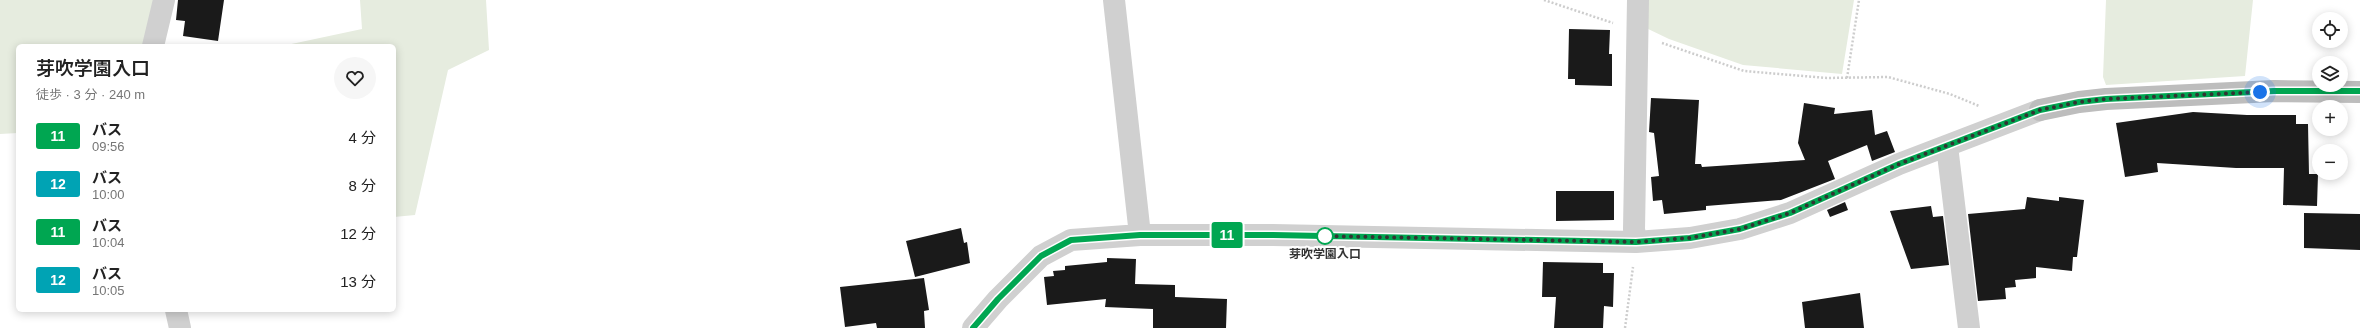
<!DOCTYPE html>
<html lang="ja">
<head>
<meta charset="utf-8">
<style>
	body { margin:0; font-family:Helvetica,"Noto Sans JP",sans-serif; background:#f6f6f6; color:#222; height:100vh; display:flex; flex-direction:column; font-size:15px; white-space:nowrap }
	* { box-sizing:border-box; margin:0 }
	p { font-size:13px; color:#767676 }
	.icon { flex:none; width:22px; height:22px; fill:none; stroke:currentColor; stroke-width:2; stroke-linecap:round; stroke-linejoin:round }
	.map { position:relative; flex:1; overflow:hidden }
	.side { position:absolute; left:16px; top:44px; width:380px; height:268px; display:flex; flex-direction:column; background:#fff; border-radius:6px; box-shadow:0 2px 10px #0003 }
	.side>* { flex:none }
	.badge { padding:0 8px; border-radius:3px; font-size:14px; line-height:26px }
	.fabs { position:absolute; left:2312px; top:12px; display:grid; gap:8px }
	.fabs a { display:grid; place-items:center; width:36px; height:36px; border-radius:50%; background:#fff; box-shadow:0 2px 10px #0003; font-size:20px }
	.you { position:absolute; width:20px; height:20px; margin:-10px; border:3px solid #fff; border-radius:50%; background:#1a73e8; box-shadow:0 0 0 6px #1a73e833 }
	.map>.badge { position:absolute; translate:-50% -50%; box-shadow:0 0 0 2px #fff }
	.round { display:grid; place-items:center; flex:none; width:42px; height:42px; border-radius:21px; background:#f6f6f6 }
	.headline { display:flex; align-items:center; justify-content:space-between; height:68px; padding:0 20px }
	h1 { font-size:19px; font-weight:600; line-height:30px }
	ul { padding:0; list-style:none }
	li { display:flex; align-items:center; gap:12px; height:48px; padding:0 20px }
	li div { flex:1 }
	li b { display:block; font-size:15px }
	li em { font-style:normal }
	li .badge { min-width:44px; font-weight:700; text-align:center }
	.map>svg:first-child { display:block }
	.green { fill:#e6ecdf }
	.building { fill:#1a1a1a }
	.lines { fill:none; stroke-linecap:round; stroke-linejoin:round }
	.path { stroke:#cdcdcd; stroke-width:2.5; stroke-dasharray:2 2; stroke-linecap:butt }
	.street { stroke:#d0d0d0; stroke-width:22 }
	.secondary { stroke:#bdbdbd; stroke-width:22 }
	.line-casing { stroke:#fff; stroke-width:9 }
	.line { stroke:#00a651; stroke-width:6 }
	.walk { stroke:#333; stroke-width:4; stroke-dasharray:0 7.2 }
	.stop-dot { fill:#fff; stroke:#00a651; stroke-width:2 }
	.labels { text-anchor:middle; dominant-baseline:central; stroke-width:4; stroke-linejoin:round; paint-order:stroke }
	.stop-label { font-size:12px; font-weight:bold; fill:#333; stroke:#fff }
</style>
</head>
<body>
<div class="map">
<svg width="2360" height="328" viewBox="0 0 2360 328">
	<rect width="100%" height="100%" fill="#fff"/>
	<path class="green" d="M0,0H159L150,46H18V133L0,134Z
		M360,0H486L489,50L448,70L415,215L394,217V46H282L362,29Z
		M1644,0H1854L1842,74L1743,65L1669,39L1644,27Z
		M2106,0H2253L2245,76L2106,85L2103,77Z"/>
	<path class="building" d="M178,0H224L218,41L183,36L185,21L176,20Z
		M1569,29L1610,30L1609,54H1612V86L1575,85V79H1568Z
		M1651,98L1699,100L1695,164H1701L1702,167L1805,160L1798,143L1804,103L1835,108L1834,114L1872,110L1875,135L1887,131L1895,152L1872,161L1867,145L1828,161L1835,179L1781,200L1706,206V210L1664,214L1662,200L1653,201L1651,177L1659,176L1654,133L1649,132Z
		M2193,112L2247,115H2296V124H2308L2309,174H2318L2317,206L2283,205L2284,168H2236L2157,163L2158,172L2125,177L2116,123Z
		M1556,191H1614V220L1556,221Z
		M2027,197L2059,201V197L2084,200L2077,257H2073L2072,271L2036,267V278L2015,280L2016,287L2005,288L2006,299L1978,301L1968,214L2025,209Z
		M1845,202L1848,210L1830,217L1827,210Z
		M1931,206L1933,217L1943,216L1949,265L1911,269L1890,211Z
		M2304,213L2360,214V250L2304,248Z
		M961,228L964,243L967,242L970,263L915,277L906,241Z
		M1107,258L1136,259L1135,284L1175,285V297L1227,299L1226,328H1153V309L1105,307L1106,299L1047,305L1044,277L1054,276L1053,271L1065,270V266L1107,262Z
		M1543,262L1603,263V273H1614L1613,307L1604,306L1603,328H1554L1556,297H1542Z
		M924,278L929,310L924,311L925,328H877L876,323L845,327L840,287Z
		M1860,293L1864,328H1805L1802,302Z"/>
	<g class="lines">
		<path class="path" d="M1544,0L1613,23
			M1662,43L1744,71L1827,78L1888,77L1950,94L1979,106
			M1847,78L1859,0
			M1625,328L1633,267"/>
		<path class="street" d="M1114,0L1140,235
			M153,46L164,0
			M1947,146L1969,328
			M1636,242L1634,229L1638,0
			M176,310L180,328
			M973,328L998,299L1041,256L1071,240L1140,235H1273L1636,242L1690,238L1740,229L1790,213L1899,164L2040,110"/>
		<path class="secondary" d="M2040,110L2079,102L2106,99L2274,91L2360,92"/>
	</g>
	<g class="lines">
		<defs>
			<path id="line" d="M973,328L998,299L1041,256L1071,240L1140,235H1273L1636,242L1690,238L1740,229L1790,213L1899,164L2040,110L2079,102L2106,99L2274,91H2360"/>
		</defs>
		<use href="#line" class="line-casing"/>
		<use href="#line" class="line"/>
		<path class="walk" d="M1325,236H1320L1636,242L1690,238L1740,229L1790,213L1899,164L2040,110L2079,102L2106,99L2260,92"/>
	</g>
	<circle class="stop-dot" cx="1325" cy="236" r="8"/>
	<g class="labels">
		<g class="stop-label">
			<text x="1325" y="254">芽吹学園入口</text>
		</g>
	</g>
</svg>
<div class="fabs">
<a><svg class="icon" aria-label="locate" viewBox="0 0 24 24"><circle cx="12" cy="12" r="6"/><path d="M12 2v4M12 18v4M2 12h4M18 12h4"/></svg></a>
<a><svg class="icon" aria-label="layers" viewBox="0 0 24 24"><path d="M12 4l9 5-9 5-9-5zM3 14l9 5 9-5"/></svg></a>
<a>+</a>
<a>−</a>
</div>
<div class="you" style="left:2260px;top:92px"></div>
<b class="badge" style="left:1227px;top:235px;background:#00a651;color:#fff">11</b>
<section class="side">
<div class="headline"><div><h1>芽吹学園入口</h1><p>徒歩 · 3 分 · 240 m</p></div><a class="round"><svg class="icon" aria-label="heart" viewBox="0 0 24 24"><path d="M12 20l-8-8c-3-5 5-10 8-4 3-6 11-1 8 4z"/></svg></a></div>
<ul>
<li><span class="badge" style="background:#00a651;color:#fff">11</span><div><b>バス</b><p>09:56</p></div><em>4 分</em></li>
<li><span class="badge" style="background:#00a3b4;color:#fff">12</span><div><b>バス</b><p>10:00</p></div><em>8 分</em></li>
<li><span class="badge" style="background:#00a651;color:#fff">11</span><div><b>バス</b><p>10:04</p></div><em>12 分</em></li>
<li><span class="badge" style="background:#00a3b4;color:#fff">12</span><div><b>バス</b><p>10:05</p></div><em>13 分</em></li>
</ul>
</section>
</div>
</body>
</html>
